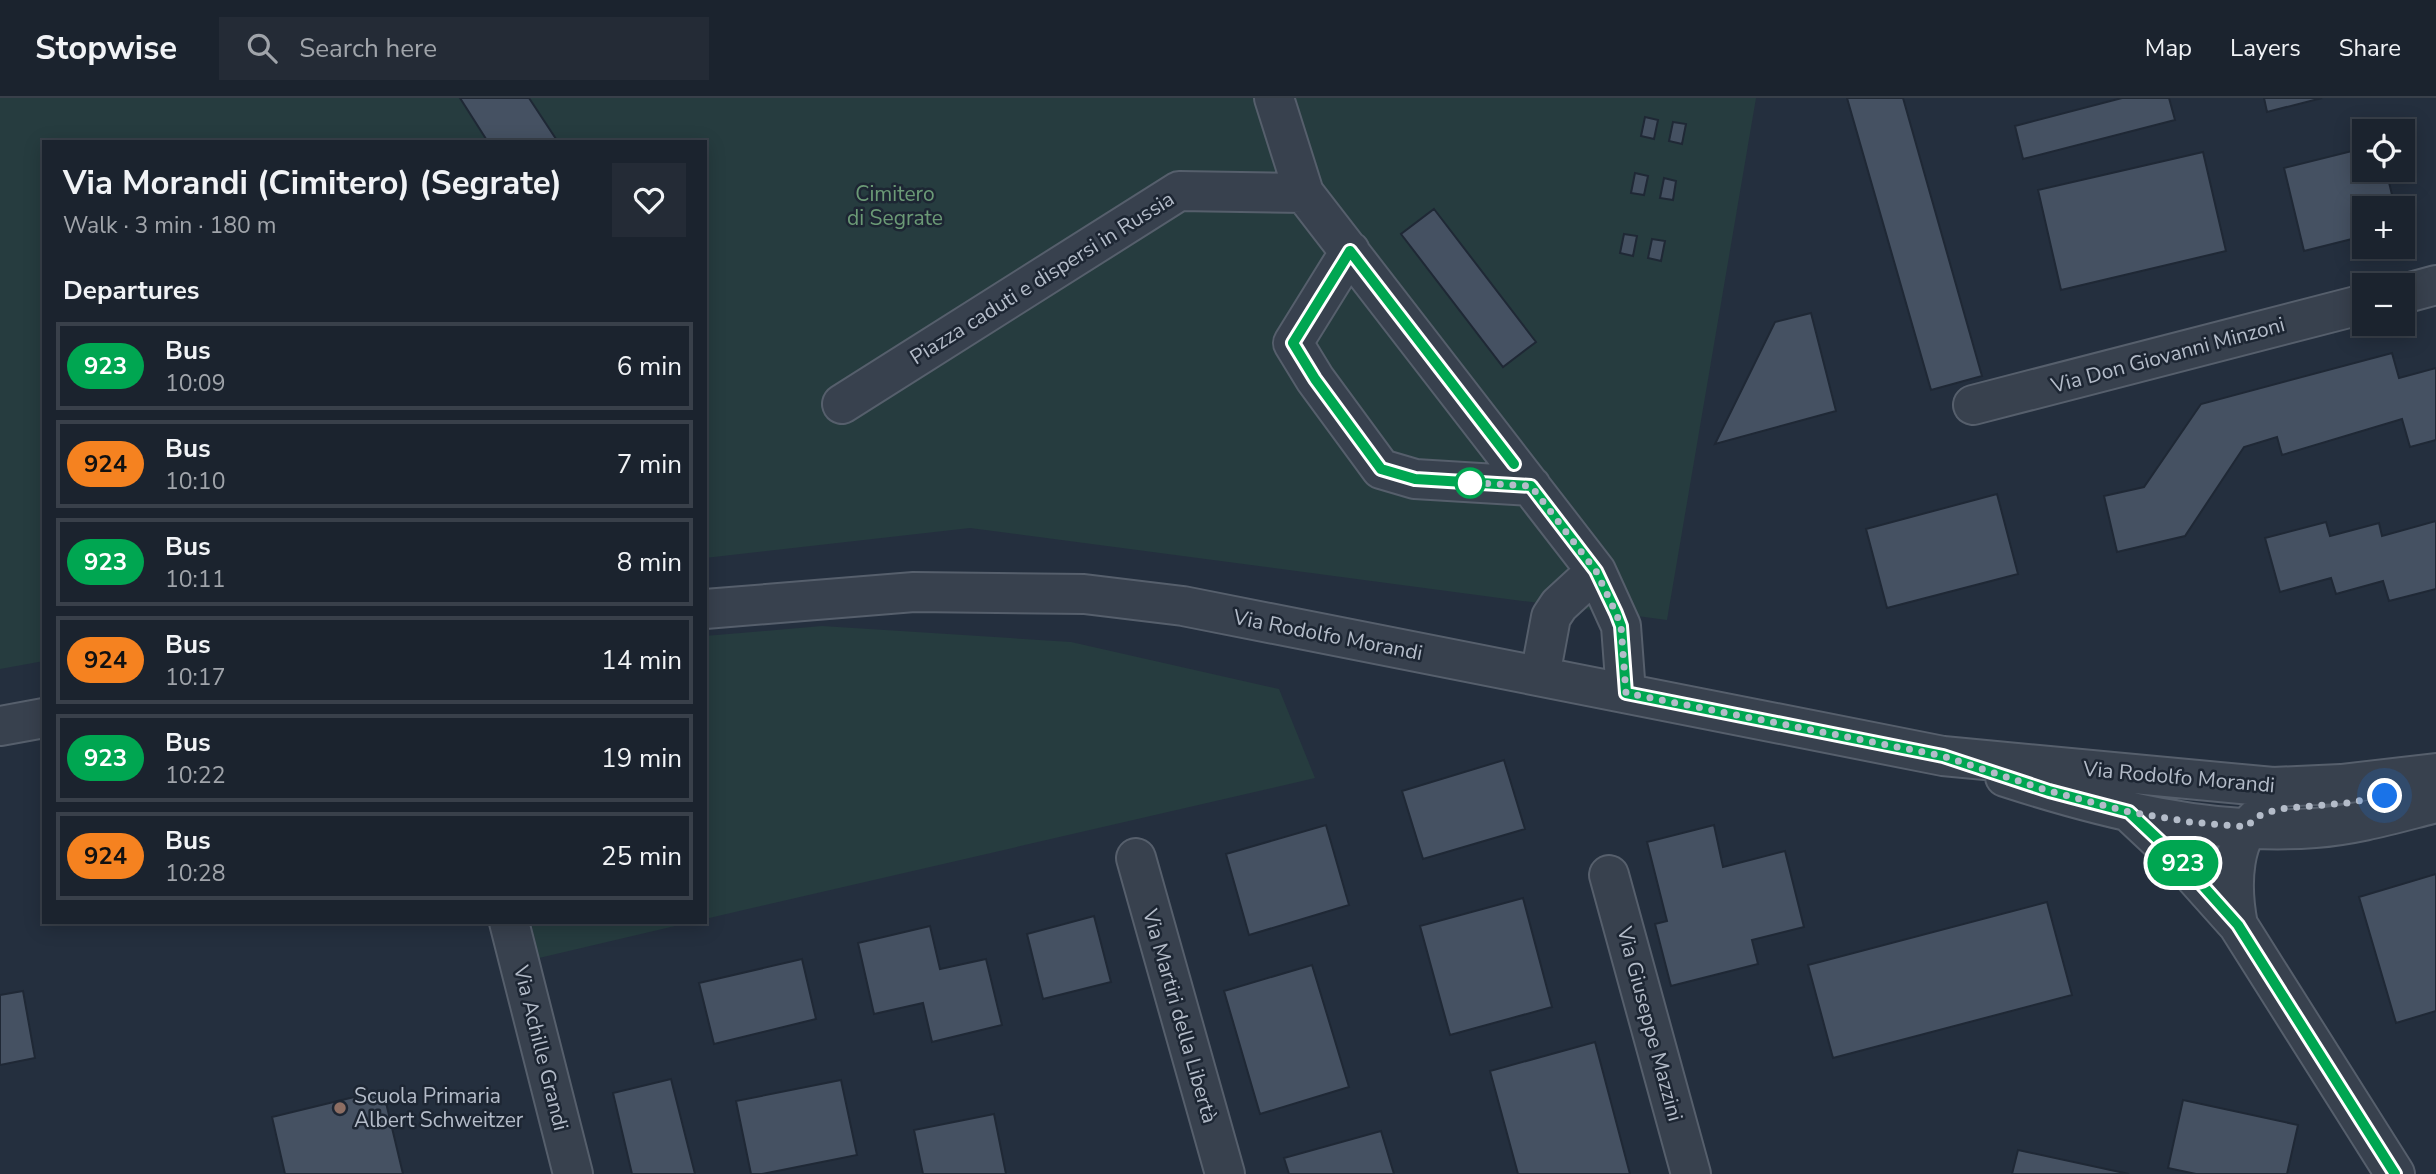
<!DOCTYPE html>
<html lang="en">
<head>
<meta charset="utf-8">
<style>
	body { margin:0; font-family:"Nunito Sans",sans-serif; background:#242b36; color:#f1f3f6; height:100vh; display:flex; flex-direction:column; font-size:26px; white-space:nowrap }
	* { box-sizing:border-box; margin:0 }
	p { font-size:23px; color:#a0a4aa }
	.icon { flex:none; width:38px; height:38px; fill:none; stroke:currentColor; stroke-width:2; stroke-linecap:round; stroke-linejoin:round }
	.map { position:relative; flex:1; overflow:hidden }
	.panel { position:absolute; left:42px; top:42px; width:665px; height:784px; display:flex; flex-direction:column; background:#1b232e; border-radius:0px; box-shadow:0 4px 18px #0003,0 0 0 2px #39404a }
	.panel>* { flex:none }
	.badge { padding:0 14px; border-radius:23px; font-size:24px; line-height:46px }
	.fabs { position:absolute; left:2352px; top:21px; display:grid; gap:14px }
	.fabs a { display:grid; place-items:center; width:63px; height:63px; border-radius:0px; background:#1b232e; box-shadow:0 4px 18px #0003,0 0 0 2px #39404a; font-size:35px }
	.you { position:absolute; width:35px; height:35px; margin:-18px; border:5px solid #fff; border-radius:50%; background:#1a73e8; box-shadow:0 0 0 10px #1a73e833 }
	.map>.badge { position:absolute; translate:-50% -50%; box-shadow:0 0 0 4px #fff }
	h2 { padding:0 21px; font-size:26px; line-height:63px }
	.round { display:grid; place-items:center; flex:none; width:74px; height:74px; border-radius:0px; background:#242b36 }
	.head { display:flex; align-items:center; justify-content:space-between; height:119px; padding:0 21px }
	h1 { font-size:33px; font-weight:700; line-height:52px }
	ul { padding:0; list-style:none }
	li { display:flex; align-items:center; gap:21px; height:88px; margin:0 14px 10px; padding:0 7px; border:4px solid #39404a; border-radius:0px }
	li div { flex:1 }
	li b { display:block; font-size:26px }
	li em { font-style:normal }
	li .badge { min-width:77px; font-weight:700; text-align:center }
	header { display:flex; align-items:center; gap:42px; box-sizing:border-box; height:98px; padding:0 35px; background:#1b232e; border-bottom:2px solid #39404a }
	header strong { font-size:33px }
	nav { display:flex; gap:38px; margin-inline-start:auto; font-size:24px }
	.search { width:490px; height:63px; background:#242b36; display:flex; align-items:center; gap:18px; box-sizing:border-box; padding:0 24px; border-radius:0px; color:#a0a4aa; font-size:26px }
	.map>svg:first-child { display:block }
	.green { fill:#263c3f }
	.building { fill:#455162; stroke:#1f2835; stroke-width:2 }
	.lines { fill:none; stroke-linecap:round; stroke-linejoin:round }
	.minor-casing { stroke:#565f6c; stroke-width:42 }
	.minor { stroke:#38414e; stroke-width:38 }
	.line-casing { stroke:#fff; stroke-width:16 }
	.line { stroke:#00a651; stroke-width:10 }
	.walk { stroke:#b4bcc9; stroke-width:7; stroke-dasharray:0 12.6 }
	.stop-dot { fill:#fff; stroke:#00a651; stroke-width:3.5 }
	.education-dot { fill:#8d6e63; stroke:#1d2633; stroke-width:2.5 }
	.labels { text-anchor:middle; dominant-baseline:central; stroke-width:5; stroke-linejoin:round; paint-order:stroke }
	.park-label { font-size:21px; fill:#6b9a76; stroke:#1d2633 }
	.street-label { font-size:21px; fill:#b4bcc9; stroke:#1d2633 }
	.poi-label { font-size:21px; fill:#b4bcc9; stroke:#1d2633; text-anchor:start }
</style>
</head>
<body>
<header>
<strong>Stopwise</strong>
<div class="search"><svg class="icon" aria-label="search" viewBox="0 0 24 24"><circle cx="10" cy="10" r="6"/><path d="M15 15l6 6"/></svg>Search here</div>
<nav><a>Map</a><a>Layers</a><a>Share</a></nav>
</header>
<div class="map">
<svg width="2436" height="1076" viewBox="0 0 2436 1076">
	<rect width="100%" height="100%" fill="#242f3e"/>
	<path class="green" d="M0,0H1756L1667,522L970,430L705,460V44H44V563L0,571Z
		M822,528L1071,544L1279,591L1315,680L705,821V538Z
		M531,824H692L539,860Z"/>
	<path class="building" d="M460,0H529L558,44H488Z
		M1847,0H1903L1982,278L1931,292Z
		M2122,0H2169L2175,22L2023,61L2015,28Z
		M2264,0H2322L2267,14Z
		M1645,19L1658,22L1654,41L1641,38Z
		M1673,24L1686,26L1682,46L1669,43Z
		M2364,50V72H2386L2395,109L2364,110V138L2304,153L2284,70Z
		M2203,54L2226,153L2061,192L2038,92Z
		M1635,75L1648,78L1644,97L1631,95Z
		M1664,80L1676,83L1673,102L1660,100Z
		M1434,111L1536,244L1503,269L1401,136Z
		M1624,136L1637,138L1633,158L1620,155Z
		M1652,141L1665,143L1661,163L1648,160Z
		M1811,215L1836,313L1715,346L1775,224Z
		M2392,255L2399,280L2436,270V342L2410,349L2402,321L2282,357L2277,339L2244,349L2185,438L2117,454L2104,398L2144,389L2201,306Z
		M1997,396L2018,476L1887,510L1866,431Z
		M2436,423V491L2389,503L2383,483L2336,496L2331,480L2280,494L2265,440L2326,424L2330,438L2379,425L2382,438Z
		M1504,662L1525,731L1423,761L1402,693Z
		M1326,727L1349,807L1249,837L1226,756Z
		M1714,727L1723,769L1785,753L1804,829L1752,842L1758,866L1671,888L1655,826L1667,823L1647,744Z
		M2436,776V913L2396,925L2359,799Z
		M1523,800L1552,909L1450,937L1420,828Z
		M2047,804L2072,897L1833,960L1808,867Z
		M1094,818L1111,884L1043,901L1027,836Z
		M930,828L940,871L986,861L1002,927L932,944L923,905L874,916L858,845Z
		M802,861L816,921L714,946L699,885Z
		M1312,867L1349,989L1260,1016L1224,893Z
		M23,893L35,960L0,967V897Z
		M1595,944L1630,1076H1518L1490,973Z
		M671,981L695,1076H632L613,995Z
		M841,982L857,1057L762,1076H751L736,1003Z
		M383,992L403,1076H285L272,1019Z
		M2183,1002L2298,1027L2287,1076H2196L2168,1070Z
		M994,1016L1006,1076H923L914,1032Z
		M1381,1033L1394,1076H1289L1284,1060Z
		M2018,1052L2129,1076H2012Z"/>
	<g class="lines">
		<defs>
			<path id="minor" d="M1274,0L1304,95L1596,473L1621,528L1626,595
				M1350,153L1293,245L1315,281L1381,371L1415,381L1531,388
				M2403,196L2436,187
				M842,306L1179,93L1304,95
				M1973,307L2364,206
				M705,511L914,494L1084,496L1183,508L1943,658L2273,689L2341,686L2436,675
				M1540,578L1551,519L1559,507L1596,473
				M0,628L44,620
				M2005,679C2104,711 2211,738 2315,730C2357,727 2396,715 2436,705
				M2129,714L2179,761L2238,827L2395,1076
				M1136,760L1225,1076
				M1609,777L1691,1076
				M509,824L573,1076
				M2238,827C2231,791 2229,733 2267,713"/>
		</defs>
		<use href="#minor" class="minor-casing"/>
		<use href="#minor" class="minor"/>
	</g>
	<g class="lines">
		<defs>
			<path id="line" d="M1514,366L1350,153L1293,245L1315,281L1381,371L1415,381L1531,388L1596,473L1616,515L1621,528L1626,595L1943,658L2049,693L2129,714L2179,761L2238,827L2395,1076"/>
		</defs>
		<use href="#line" class="line-casing"/>
		<use href="#line" class="line"/>
		<path class="walk" d="M1470,385L1460,384L1531,388L1596,473L1616,515L1621,528L1626,595L1943,658L2049,693L2129,714L2190,724L2247,729L2256,719L2278,711L2347,705L2385,698"/>
	</g>
	<circle class="stop-dot" cx="1470" cy="385" r="14"/>
	<circle class="education-dot" cx="340" cy="1010" r="7"/>
	<g class="labels">
		<g class="park-label">
			<text x="895" y="96">Cimitero<tspan x="895" dy="24">di Segrate</tspan></text>
		</g>
		<g class="street-label">
			<text transform="translate(1042 180) rotate(-32)">Piazza caduti e dispersi in Russia</text>
			<text transform="translate(2168 257) rotate(-15)">Via Don Giovanni Minzoni</text>
			<text transform="translate(1328 537) rotate(11)">Via Rodolfo Morandi</text>
			<text transform="translate(2179 679) rotate(5)">Via Rodolfo Morandi</text>
			<text transform="translate(1180 918) rotate(74)">Via Martiri della Libertà</text>
			<text transform="translate(1650 926) rotate(75)">Via Giuseppe Mazzini</text>
			<text transform="translate(541 950) rotate(76)">Via Achille Grandi</text>
		</g>
		<g class="poi-label">
			<text x="354" y="998">Scuola Primaria<tspan x="354" dy="24">Albert Schweitzer</tspan></text>
		</g>
	</g>
</svg>
<div class="fabs">
<a><svg class="icon" aria-label="locate" viewBox="0 0 24 24"><circle cx="12" cy="12" r="6"/><path d="M12 2v4M12 18v4M2 12h4M18 12h4"/></svg></a>
<a>+</a>
<a>−</a>
</div>
<div class="you" style="left:2385px;top:698px"></div>
<b class="badge" style="left:2183px;top:765px;background:#00a651;color:#fff">923</b>
<section class="panel">
<div class="head"><div><h1>Via Morandi (Cimitero) (Segrate)</h1><p>Walk · 3 min · 180 m</p></div><a class="round"><svg class="icon" aria-label="heart" viewBox="0 0 24 24"><path d="M12 20l-8-8c-3-5 5-10 8-4 3-6 11-1 8 4z"/></svg></a></div>
<h2>Departures</h2>
<ul>
<li><span class="badge" style="background:#00a651;color:#fff">923</span><div><b>Bus</b><p>10:09</p></div><em>6 min</em></li>
<li><span class="badge" style="background:#f58220;color:#111">924</span><div><b>Bus</b><p>10:10</p></div><em>7 min</em></li>
<li><span class="badge" style="background:#00a651;color:#fff">923</span><div><b>Bus</b><p>10:11</p></div><em>8 min</em></li>
<li><span class="badge" style="background:#f58220;color:#111">924</span><div><b>Bus</b><p>10:17</p></div><em>14 min</em></li>
<li><span class="badge" style="background:#00a651;color:#fff">923</span><div><b>Bus</b><p>10:22</p></div><em>19 min</em></li>
<li><span class="badge" style="background:#f58220;color:#111">924</span><div><b>Bus</b><p>10:28</p></div><em>25 min</em></li>
</ul>
</section>
</div>
</body>
</html>
